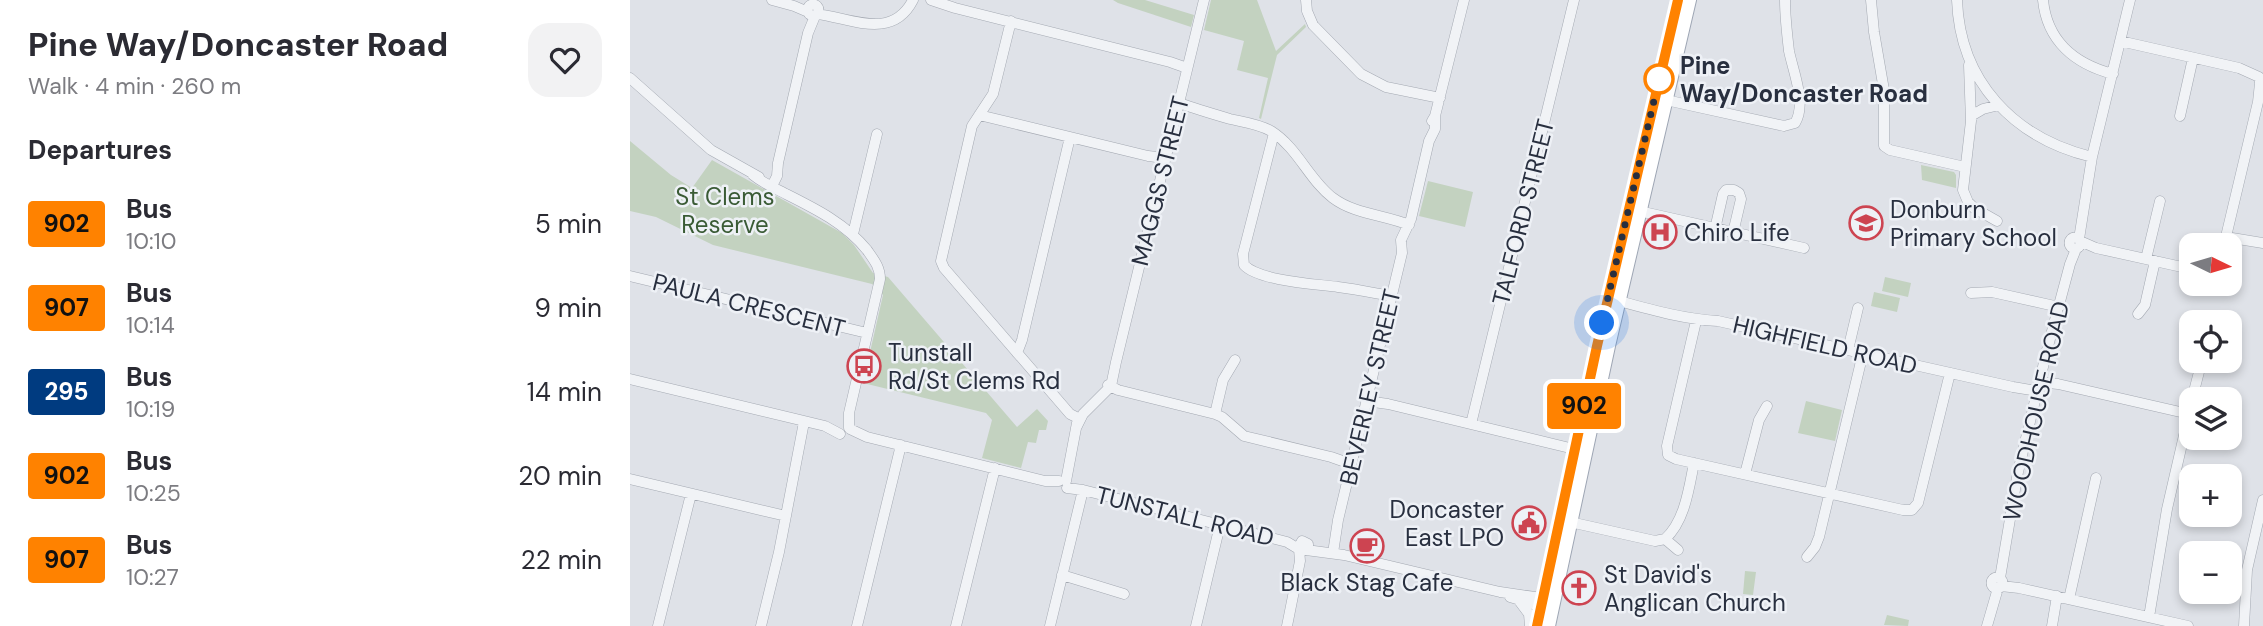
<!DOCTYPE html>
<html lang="en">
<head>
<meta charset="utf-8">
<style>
	body { margin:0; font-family:"DM Sans",sans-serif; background:#f2f2f3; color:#2b2b33; height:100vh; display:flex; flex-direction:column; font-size:26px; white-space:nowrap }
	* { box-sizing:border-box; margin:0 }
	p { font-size:23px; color:#7c7c81 }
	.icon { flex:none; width:38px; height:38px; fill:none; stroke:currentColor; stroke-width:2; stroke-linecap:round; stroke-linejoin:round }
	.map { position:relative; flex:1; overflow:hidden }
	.sheet { display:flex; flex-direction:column; background:#fff; width:630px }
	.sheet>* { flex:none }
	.badge { padding:0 14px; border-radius:5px; font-size:24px; line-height:46px }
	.needle { width:46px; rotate:95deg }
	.buttons { position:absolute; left:1549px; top:233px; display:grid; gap:14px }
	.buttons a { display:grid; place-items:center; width:63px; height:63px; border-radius:14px; background:#fff; box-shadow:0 4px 10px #0003; font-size:35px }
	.you { position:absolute; width:35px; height:35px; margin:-18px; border:5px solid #fff; border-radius:50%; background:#1a73e8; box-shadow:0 0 0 10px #1a73e833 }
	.map>.badge { position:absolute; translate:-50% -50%; box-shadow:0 0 0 4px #fff }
	h2 { padding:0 28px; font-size:26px; line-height:63px }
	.round { display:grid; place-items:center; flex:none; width:74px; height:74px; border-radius:21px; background:#f2f2f3 }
	.headline { display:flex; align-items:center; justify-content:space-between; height:119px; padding:0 28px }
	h1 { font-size:33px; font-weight:800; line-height:52px }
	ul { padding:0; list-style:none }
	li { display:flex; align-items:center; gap:21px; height:84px; padding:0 28px }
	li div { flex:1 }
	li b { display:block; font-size:26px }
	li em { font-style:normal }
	li .badge { min-width:77px; font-weight:700; text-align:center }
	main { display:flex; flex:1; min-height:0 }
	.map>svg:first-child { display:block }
	.green { fill:#c3d2c0 }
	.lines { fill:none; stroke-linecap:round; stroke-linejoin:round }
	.minor-casing { stroke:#a4a9b2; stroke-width:11 }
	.major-casing { stroke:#9ea6b4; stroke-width:14 }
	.minor { stroke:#f1f3f6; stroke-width:10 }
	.major { stroke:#fff; stroke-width:12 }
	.line-casing { stroke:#fff; stroke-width:16 }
	.line { stroke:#ff8200; stroke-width:10 }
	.walk { stroke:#282f3f; stroke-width:7; stroke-dasharray:0 12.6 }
	.stop-dot { fill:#fff; stroke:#ff8200; stroke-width:3.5 }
	.labels { text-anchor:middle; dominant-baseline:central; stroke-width:5; stroke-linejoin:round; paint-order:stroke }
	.stop-label { font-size:24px; font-weight:bold; fill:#282f3f; stroke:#eef1f6; text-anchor:start }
	.street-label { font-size:24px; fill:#282f3f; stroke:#eef1f6 }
	.park-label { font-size:24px; fill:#3a5b35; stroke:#eef1f6 }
	.poi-label { font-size:24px; fill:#282f3f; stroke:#eef1f6; text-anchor:start }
</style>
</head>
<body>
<main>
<section class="sheet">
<div class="headline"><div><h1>Pine Way/Doncaster Road</h1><p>Walk · 4 min · 260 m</p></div><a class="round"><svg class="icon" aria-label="heart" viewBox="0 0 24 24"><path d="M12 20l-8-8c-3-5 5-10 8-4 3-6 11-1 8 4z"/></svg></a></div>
<h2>Departures</h2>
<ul>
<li><span class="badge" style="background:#ff8200;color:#111">902</span><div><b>Bus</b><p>10:10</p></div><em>5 min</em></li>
<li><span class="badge" style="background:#ff8200;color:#111">907</span><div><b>Bus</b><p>10:14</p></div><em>9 min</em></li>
<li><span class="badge" style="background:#003b80;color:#fff">295</span><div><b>Bus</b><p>10:19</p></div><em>14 min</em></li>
<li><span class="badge" style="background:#ff8200;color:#111">902</span><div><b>Bus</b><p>10:25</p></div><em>20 min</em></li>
<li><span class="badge" style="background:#ff8200;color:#111">907</span><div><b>Bus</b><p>10:27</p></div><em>22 min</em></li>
</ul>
</section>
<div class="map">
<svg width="1633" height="626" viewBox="0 0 1633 626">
	<rect width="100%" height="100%" fill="#dfe2e8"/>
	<path class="green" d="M483,0H515L564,15L561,27L488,3Z
		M581,0H627L646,51L675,24L676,27L647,55L631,119L629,118L638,78L607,70L614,41L574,30Z
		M0,141L41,175L62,188L82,160L212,233L224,245L243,273L258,277L387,427L407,409L418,421L416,430H409L406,443L398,442L391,468L352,458L362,420L356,413L233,383L253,295L242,284L83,245L26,217L0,211Z
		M1291,165L1324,172L1326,175V188L1292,180Z
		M798,181L843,192L835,227L789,216Z
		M1255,277L1281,283L1278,297L1252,291Z
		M1244,292L1270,298L1267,312L1241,306Z
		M1176,401L1212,410L1205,441L1168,433Z
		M1115,571L1126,572L1123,595L1113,594Z
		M1257,615L1279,620L1278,626L1254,625Z"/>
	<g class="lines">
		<defs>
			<path id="minor" d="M142,0L164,6L178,12
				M301,0L325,8L540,62L557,68
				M676,0L677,11L683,25L731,74L756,87L810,98
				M1241,0L1244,32L1254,90V146L1260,150L1335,167
				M1327,0C1330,82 1384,138 1462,157
				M1413,0C1417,41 1445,64 1483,74
				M177.5 10a5.5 5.5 0 1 1 11 0a5.5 5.5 0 1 1-11 0Z
				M187,14C221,18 262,41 283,0
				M381,21L363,94L342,126L311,261L314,268L440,414L450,419
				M1490,41L1609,68L1629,77L1630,83L1628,102L1594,245
				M1339,65L1341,121L1333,190L1338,202L1344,208L1367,221
				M0,78L81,150L129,177
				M1036,100L1154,126L1165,123C1177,104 1163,71 1159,51C1157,34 1155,17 1155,0
				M549,103C566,109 583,114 600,119C613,122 629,124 641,131C668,148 679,180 703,198C724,214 755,215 779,225
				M349,115L518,156L535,158
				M1341,116L1353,109L1369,105
				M1550,116L1563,58
				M802,121L805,116L834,0
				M644,133L613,254L614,265C629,281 686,284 708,287C725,289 744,293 761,296
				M123,175C134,184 145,188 156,194C186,209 216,224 237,250C244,260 250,267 250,279L219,413V428
				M142,186L147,176L148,163L178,33L185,16
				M1009,211L1174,248
				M1085,229L1093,194L1096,190H1104L1109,193L1111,199L1103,233
				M223,234L247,134
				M1596,237L1633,243
				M1439.5 243a5.5 5.5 0 1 1 11 0a5.5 5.5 0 1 1-11 0Z
				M1449,239L1462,157L1500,0
				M1450,241L1466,248L1561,269
				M1516,259L1530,201
				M0,276L237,333
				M1600,279L1603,280
				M1341,293L1362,292L1429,307
				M989,301C1022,310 1054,319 1088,321L1383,387L1407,391
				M1508,314L1515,305L1525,261
				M1066,321L1037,446L1038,455L1046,459L1273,510H1282L1288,503L1320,373
				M1218,350L1228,308
				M387,353L392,340L440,137
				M0,379L195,426L210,434
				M1409,382L1428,384L1559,414
				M478,385L488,390L585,414L592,417L614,436L701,457L721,464
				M1562,399L1570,368L1576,361
				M736,401L758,404L944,449
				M585,414L593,380L605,360
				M841,424L944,0
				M446,428L453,414L481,386L486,362L574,0
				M220,429L237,437L415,481H429
				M1115,474L1129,420L1137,406
				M0,479L156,516
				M436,481L447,423
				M437,488L453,490L657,542L672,551L678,548V544L672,541L669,547
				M940,522L1025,541L1035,539
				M1035,539C1055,521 1059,488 1064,463
				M1035,539L1048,550
				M676,550L714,555L870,592L905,597L917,601
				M703,553L708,520L772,253L771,240L781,219L799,141L805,129V116
				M1177,557L1185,547L1189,537L1233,353
				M432,575L494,594
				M1361.5 583a5.5 5.5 0 1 1 11 0a5.5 5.5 0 1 1-11 0Z
				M1370,578L1388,472L1417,350L1440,264L1446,249
				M1371,586L1389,588L1558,626
				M880,597L903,604L916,605
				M1439,599L1466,478
				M890,602L899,614L900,626
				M1519,617L1537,509L1561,405
				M28,626L61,494
				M131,626L149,552L174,422
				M227,626L271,445
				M326,626L365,468
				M420,626L453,490
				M566,626L590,525
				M657,626L670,561L669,549
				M1357,626L1368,588
				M1422,626L1427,596
				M1614,626L1617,570L1633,500"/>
			<path id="major" d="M907,626L967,346L1048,0
				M919,626L979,346L1060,0"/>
		</defs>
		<use href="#minor" class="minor-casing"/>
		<use href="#major" class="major-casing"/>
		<use href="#minor" class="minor"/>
		<use href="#major" class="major"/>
	</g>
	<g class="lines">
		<defs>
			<path id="line" d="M907,626L967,346L1048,0"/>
		</defs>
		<use href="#line" class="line-casing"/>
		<use href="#line" class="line"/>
		<path class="walk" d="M972,323L1029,79"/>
	</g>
	<defs>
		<symbol id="school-ring" viewBox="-11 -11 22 22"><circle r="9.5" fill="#eef1f6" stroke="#cd4451" stroke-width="1.5"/><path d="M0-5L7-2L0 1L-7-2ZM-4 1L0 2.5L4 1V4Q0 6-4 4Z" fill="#cd4451"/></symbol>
		<symbol id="hospital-ring" viewBox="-11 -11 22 22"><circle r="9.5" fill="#eef1f6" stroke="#cd4451" stroke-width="1.5"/><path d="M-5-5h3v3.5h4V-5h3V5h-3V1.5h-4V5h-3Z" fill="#cd4451"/></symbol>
		<symbol id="bus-ring" viewBox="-11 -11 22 22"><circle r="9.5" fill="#eef1f6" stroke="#cd4451" stroke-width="1.5"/><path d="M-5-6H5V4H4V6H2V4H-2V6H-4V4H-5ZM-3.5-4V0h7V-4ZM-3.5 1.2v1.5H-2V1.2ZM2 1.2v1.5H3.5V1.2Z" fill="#cd4451"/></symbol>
		<symbol id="civic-ring" viewBox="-11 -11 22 22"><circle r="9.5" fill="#eef1f6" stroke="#cd4451" stroke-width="1.5"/><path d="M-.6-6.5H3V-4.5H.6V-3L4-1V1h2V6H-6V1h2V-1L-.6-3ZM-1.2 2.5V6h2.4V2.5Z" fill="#cd4451"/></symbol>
		<symbol id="cafe-ring" viewBox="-11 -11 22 22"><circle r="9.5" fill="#eef1f6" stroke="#cd4451" stroke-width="1.5"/><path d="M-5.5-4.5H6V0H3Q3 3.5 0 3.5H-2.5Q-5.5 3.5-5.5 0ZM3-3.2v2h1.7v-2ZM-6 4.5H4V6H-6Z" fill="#cd4451"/></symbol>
		<symbol id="church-ring" viewBox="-11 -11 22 22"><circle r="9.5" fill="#eef1f6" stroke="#cd4451" stroke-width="1.5"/><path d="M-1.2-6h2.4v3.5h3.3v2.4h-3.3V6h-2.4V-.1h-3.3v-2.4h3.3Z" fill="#cd4451"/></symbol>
	</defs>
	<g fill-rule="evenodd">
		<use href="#school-ring" x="1217" y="204" width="38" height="38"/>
		<use href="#hospital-ring" x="1011" y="213" width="38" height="38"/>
		<use href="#bus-ring" x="215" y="347" width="38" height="38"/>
		<use href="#civic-ring" x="880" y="504" width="38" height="38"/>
		<use href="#cafe-ring" x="718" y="527" width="38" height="38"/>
		<use href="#church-ring" x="930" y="569" width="38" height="38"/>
	</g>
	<circle class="stop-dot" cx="1029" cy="79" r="14"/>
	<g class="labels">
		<g class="stop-label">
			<text x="1050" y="65">Pine<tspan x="1050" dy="28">Way/Doncaster Road</tspan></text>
		</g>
		<g class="street-label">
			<text transform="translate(530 181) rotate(-76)">MAGGS STREET</text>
			<text transform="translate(893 212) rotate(-76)">TALFORD STREET</text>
			<text transform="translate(119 305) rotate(14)">PAULA CRESCENT</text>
			<text transform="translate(1195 345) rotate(13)">HIGHFIELD ROAD</text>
			<text transform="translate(740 387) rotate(-77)">BEVERLEY STREET</text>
			<text transform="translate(1406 411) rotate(-77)">WOODHOUSE ROAD</text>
			<text transform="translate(555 516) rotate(14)">TUNSTALL ROAD</text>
		</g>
		<g class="park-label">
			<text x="95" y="196">St Clems<tspan x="95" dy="28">Reserve</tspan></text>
		</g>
		<g class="poi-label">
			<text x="1260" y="209">Donburn<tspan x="1260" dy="28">Primary School</tspan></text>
			<text x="1054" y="232">Chiro Life</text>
			<text x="258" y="352">Tunstall<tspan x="258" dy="28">Rd/St Clems Rd</tspan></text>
			<text x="874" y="509" text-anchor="end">Doncaster<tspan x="874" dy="28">East LPO</tspan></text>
			<text x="974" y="574">St David's<tspan x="974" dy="28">Anglican Church</tspan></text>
			<text x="737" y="582" text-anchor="middle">Black Stag Cafe</text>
		</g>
	</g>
</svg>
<div class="buttons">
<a><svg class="needle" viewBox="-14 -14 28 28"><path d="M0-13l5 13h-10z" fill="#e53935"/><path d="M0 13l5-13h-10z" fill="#7c7c81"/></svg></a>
<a><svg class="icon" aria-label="locate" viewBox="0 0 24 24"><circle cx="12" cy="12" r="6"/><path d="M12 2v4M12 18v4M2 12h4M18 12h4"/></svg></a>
<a><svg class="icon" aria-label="layers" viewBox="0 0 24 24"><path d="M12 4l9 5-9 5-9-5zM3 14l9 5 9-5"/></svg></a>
<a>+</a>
<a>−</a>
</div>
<div class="you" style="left:972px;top:323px"></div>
<b class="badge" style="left:954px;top:406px;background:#ff8200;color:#111">902</b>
</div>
</main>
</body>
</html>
